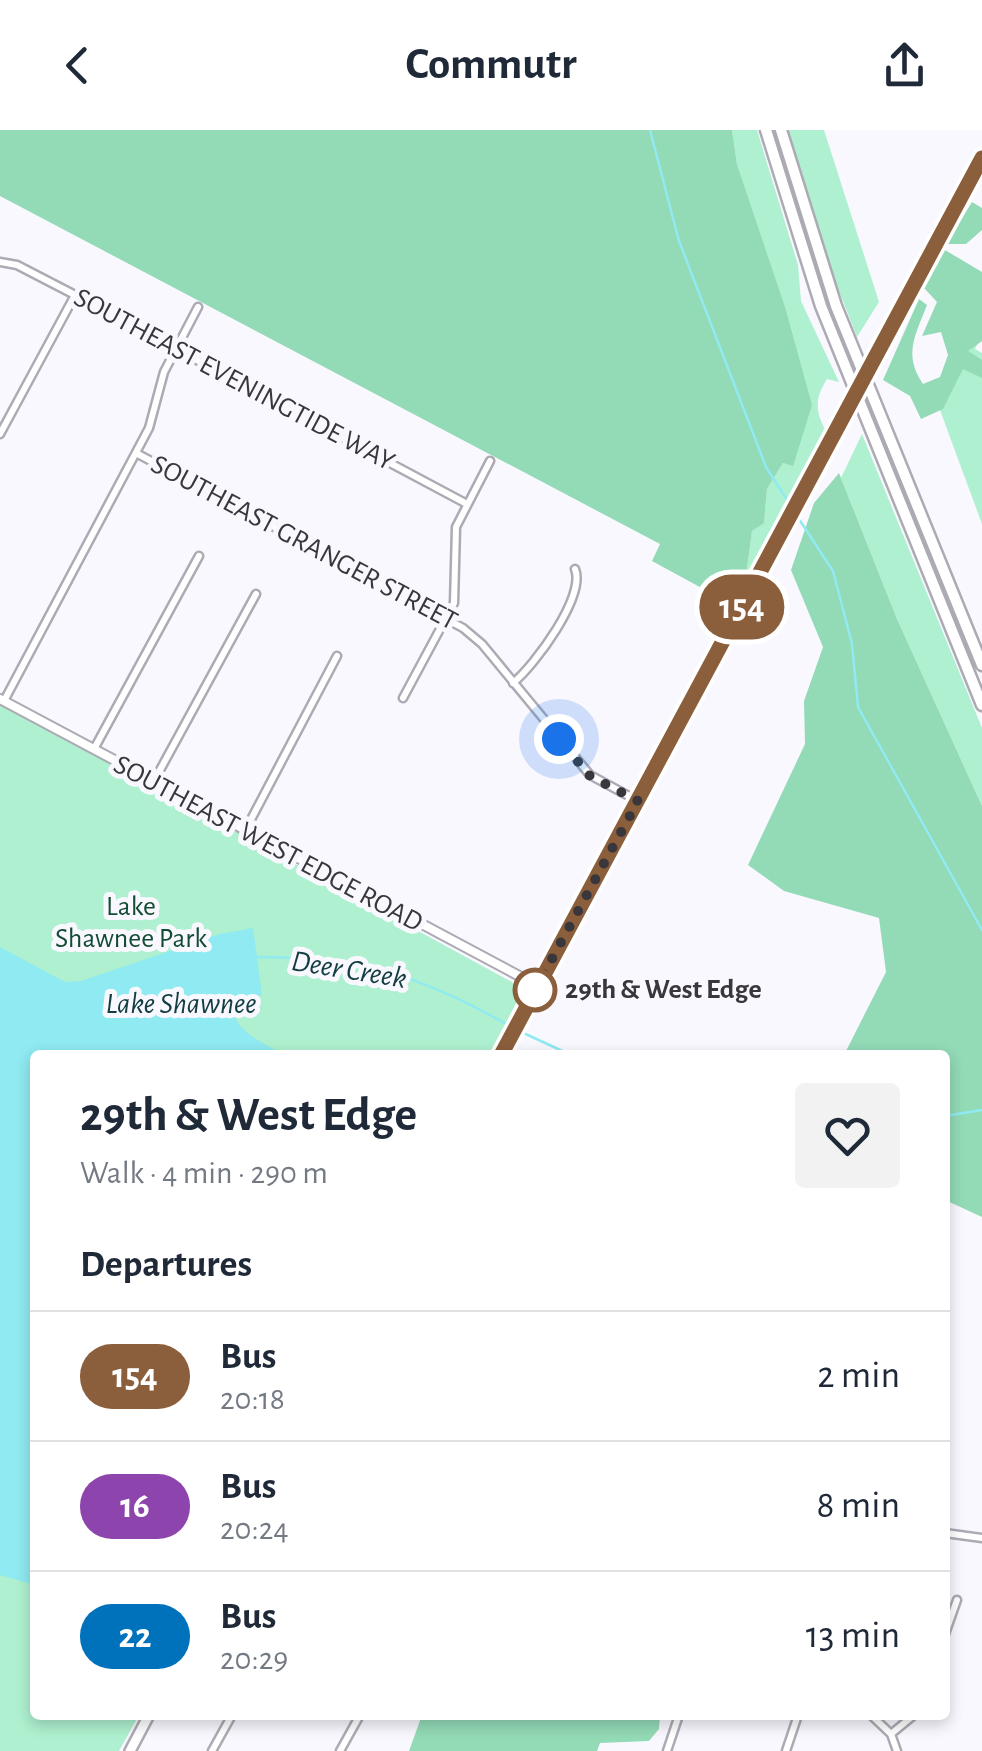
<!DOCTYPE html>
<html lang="en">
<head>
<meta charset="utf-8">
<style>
	body { margin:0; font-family:"Alegreya Sans",sans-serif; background:#f2f2f3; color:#1f2937; height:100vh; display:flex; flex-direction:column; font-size:38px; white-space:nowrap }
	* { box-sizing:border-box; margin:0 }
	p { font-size:32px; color:#747a83 }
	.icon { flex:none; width:55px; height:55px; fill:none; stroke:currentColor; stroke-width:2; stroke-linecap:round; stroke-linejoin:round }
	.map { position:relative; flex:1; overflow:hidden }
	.panel { position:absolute; left:30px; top:920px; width:920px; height:670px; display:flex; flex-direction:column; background:#fff; border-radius:10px; box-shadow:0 5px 15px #0003 }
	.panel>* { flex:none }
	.badge { padding:0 20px; border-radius:32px; font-size:35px; line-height:65px }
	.you { position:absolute; width:50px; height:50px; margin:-25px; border:8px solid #fff; border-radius:50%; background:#1a73e8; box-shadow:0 0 0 15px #1a73e833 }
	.map>.badge { position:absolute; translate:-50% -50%; box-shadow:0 0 0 5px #fff }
	h2 { padding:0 50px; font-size:38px; line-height:90px }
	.round { display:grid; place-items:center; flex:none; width:105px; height:105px; border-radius:10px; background:#f2f2f3 }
	.summary { display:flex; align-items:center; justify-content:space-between; height:170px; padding:0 50px }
	h1 { font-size:48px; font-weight:700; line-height:75px }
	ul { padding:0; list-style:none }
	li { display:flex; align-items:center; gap:30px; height:130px; padding:0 50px; border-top:2px solid #e0e1e3 }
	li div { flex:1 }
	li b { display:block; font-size:38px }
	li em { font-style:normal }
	li .badge { min-width:110px; font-weight:700; text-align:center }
	header { display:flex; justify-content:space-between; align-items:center; height:130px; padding:0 50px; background:#fff; font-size:45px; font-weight:700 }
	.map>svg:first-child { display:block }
	.green { fill:#aef0cf }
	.forest { fill:#93dab7 }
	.water { fill:#90eaf1 }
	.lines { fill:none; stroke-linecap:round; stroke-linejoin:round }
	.stream { stroke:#90eaf1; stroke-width:2.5 }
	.minor-casing { stroke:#adaab4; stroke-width:11 }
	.tertiary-casing { stroke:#adaab4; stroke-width:12 }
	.secondary-casing { stroke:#adaab4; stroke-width:14 }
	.motorway-casing { stroke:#adaab4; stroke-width:15 }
	.minor { stroke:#fff; stroke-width:6 }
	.tertiary { stroke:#fff; stroke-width:8 }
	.secondary { stroke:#fff; stroke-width:9 }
	.motorway { stroke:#fff; stroke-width:10 }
	.secondary-bridge-casing { stroke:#adaab4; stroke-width:14; stroke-linecap:butt }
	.secondary-bridge { stroke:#fff; stroke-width:9 }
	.line-casing { stroke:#fff; stroke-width:22 }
	.line { stroke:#8b5e3c; stroke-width:15 }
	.walk { stroke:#39373c; stroke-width:10; stroke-dasharray:0 18 }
	.stop-dot { fill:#fff; stroke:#8b5e3c; stroke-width:5 }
	.labels { text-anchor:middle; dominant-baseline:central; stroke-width:10; stroke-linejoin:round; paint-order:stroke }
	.street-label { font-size:28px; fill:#39373c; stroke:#faf8ff }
	.park-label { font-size:28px; fill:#134c35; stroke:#faf8ff }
	.stop-label { font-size:28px; font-weight:bold; fill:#39373c; stroke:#faf8ff; text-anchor:start }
	.water-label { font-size:30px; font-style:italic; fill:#133e41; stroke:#faf8ff }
</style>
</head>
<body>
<header><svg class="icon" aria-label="back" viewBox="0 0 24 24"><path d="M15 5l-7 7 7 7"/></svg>Commutr<svg class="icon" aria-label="share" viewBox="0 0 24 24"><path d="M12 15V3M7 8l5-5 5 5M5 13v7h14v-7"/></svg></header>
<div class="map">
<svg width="982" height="1621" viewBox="0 0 982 1621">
	<rect width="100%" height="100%" fill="#faf8ff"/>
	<path class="green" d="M732,0H757L798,135L801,171L839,252L827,249C815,268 815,281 825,299L746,446L752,401L764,392L767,359L783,333L793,335L785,178L737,34Z
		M788,0H824L879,172L857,207L821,115Z
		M979,187L982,205L975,219L982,223V394L937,272Z
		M862,304L982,598V676L897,489L841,348Z
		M0,573L512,852L521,864V873L515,875L492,925H35V1585H139L119,1621H0Z"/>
	<path class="forest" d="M0,0H732L737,34L785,177L812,275L793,336L783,333L767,359L764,393L752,401L746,446L731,474L652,431L660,414L0,66Z
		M972,72L982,78V100L966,114H946Z
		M945,120L982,142V211L968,221L982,230V248L963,239L943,279L921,289L910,266L883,250L919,169L927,175C915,206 903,225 923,254L940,247L948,225L941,202L922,206L937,172L924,158Z
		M839,343L897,489L982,676V1087L945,1070V925H844L886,842L879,788L784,761L748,735L805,614L804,571L823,517L791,440L814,373Z
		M422,1585H660L659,1599L649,1611L600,1613L597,1621H409Z"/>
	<path class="water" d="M253,798L262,865L236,872C226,899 264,912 283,925H35V1455L0,1445V817L65,852L81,851L220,804Z"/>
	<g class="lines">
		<path class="stream" d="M650,0L679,111L766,337L791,376
			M795,383L833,441L852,514L858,577L982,800
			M257,827C361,827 420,845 510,896
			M517,900L571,925
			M945,986L982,980"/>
		<defs>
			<path id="minor" d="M0,132L17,135L75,165L467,374
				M0,304L75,165
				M136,323L463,498L482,514L590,645L638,671
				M513,553C535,535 586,466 575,439
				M403,568L454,473L456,397L490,331
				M4,571L149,298L164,242L198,177
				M94,619L199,426
				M154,651L256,464
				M240,698L247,697L337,526
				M945,1403L982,1408
				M945,1504L957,1470
				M871,1585L891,1604L897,1621
				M891,1604L914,1585
				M212,1621L232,1585
				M340,1621L360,1585
				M667,1621L679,1585
				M786,1621L798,1585"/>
			<path id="tertiary" d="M0,569L538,856"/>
			<path id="secondary" d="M878,223L982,28
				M501,925L839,294
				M130,1621L149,1585"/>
			<path id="motorway" d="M766,0L821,176L982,575
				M781,0L836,176L982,535"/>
		</defs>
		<use href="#minor" class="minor-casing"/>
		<use href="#tertiary" class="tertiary-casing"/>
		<use href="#secondary" class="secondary-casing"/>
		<use href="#motorway" class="motorway-casing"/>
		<use href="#minor" class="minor"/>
		<use href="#tertiary" class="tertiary"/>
		<use href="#secondary" class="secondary"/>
		<use href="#motorway" class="motorway"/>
		<defs>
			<path id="secondary-bridge" d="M839,294L878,223"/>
		</defs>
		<use href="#secondary-bridge" class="secondary-bridge-casing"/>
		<use href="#secondary-bridge" class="secondary-bridge"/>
	</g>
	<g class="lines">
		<defs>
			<path id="line" d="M501,925L982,28"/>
		</defs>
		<use href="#line" class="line-casing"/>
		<use href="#line" class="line"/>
		<path class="walk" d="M535,860L638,671L590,646L559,609"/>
	</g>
	<circle class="stop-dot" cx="535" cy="860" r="20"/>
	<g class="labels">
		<g class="street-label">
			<text transform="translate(234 250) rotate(28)">SOUTHEAST EVENINGTIDE WAY</text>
			<text transform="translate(304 413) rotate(28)">SOUTHEAST GRANGER STREET</text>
			<text transform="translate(268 714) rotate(28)">SOUTHEAST WEST EDGE ROAD</text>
		</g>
		<g class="park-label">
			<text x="131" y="777">Lake<tspan x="131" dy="32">Shawnee Park</tspan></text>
		</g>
		<g class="stop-label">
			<text x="565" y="860">29th &amp; West Edge</text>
		</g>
		<g class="water-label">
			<text transform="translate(349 840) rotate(9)">Deer Creek</text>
			<text x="181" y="874">Lake Shawnee</text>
		</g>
	</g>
</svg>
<div class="you" style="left:559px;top:609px"></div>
<b class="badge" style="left:742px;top:477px;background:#8b5e3c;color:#fff">154</b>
<section class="panel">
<div class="summary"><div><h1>29th &amp; West Edge</h1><p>Walk · 4 min · 290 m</p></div><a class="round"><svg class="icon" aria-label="heart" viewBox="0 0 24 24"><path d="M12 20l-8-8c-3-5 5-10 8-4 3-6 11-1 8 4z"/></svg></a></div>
<h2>Departures</h2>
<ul>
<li><span class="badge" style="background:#8b5e3c;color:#fff">154</span><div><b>Bus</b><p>20:18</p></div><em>2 min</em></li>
<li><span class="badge" style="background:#8e44ad;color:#fff">16</span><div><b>Bus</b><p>20:24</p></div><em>8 min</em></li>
<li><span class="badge" style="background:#0072bc;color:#fff">22</span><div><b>Bus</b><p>20:29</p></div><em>13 min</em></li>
</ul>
</section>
</div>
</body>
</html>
